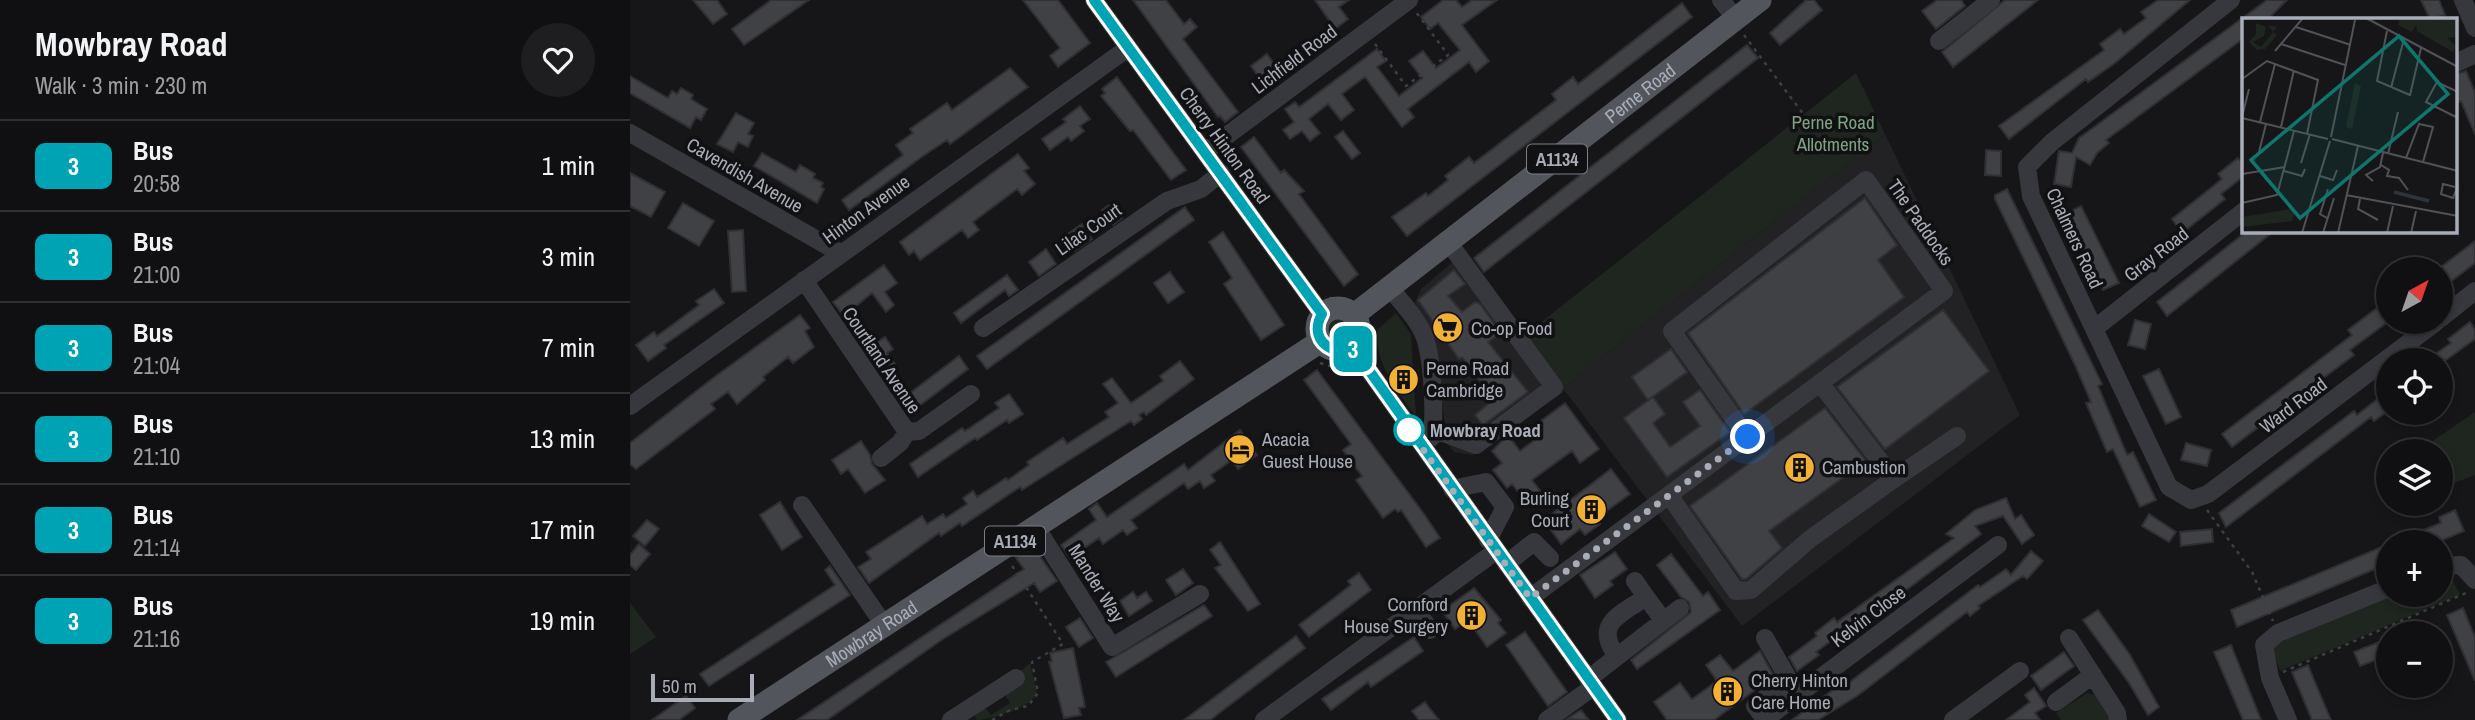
<!DOCTYPE html>
<html lang="en">
<head>
<meta charset="utf-8">
<style>
	body { margin:0; font-family:"Archivo Narrow",sans-serif; background:#1e1e20; color:#f1f3f6; height:100vh; display:flex; flex-direction:column; font-size:26px; white-space:nowrap }
	* { box-sizing:border-box; margin:0 }
	p { font-size:23px; color:#9c9d9f }
	.icon { flex:none; width:38px; height:38px; fill:none; stroke:currentColor; stroke-width:2; stroke-linecap:round; stroke-linejoin:round }
	.map { position:relative; flex:1; overflow:hidden }
	.details { display:flex; flex-direction:column; background:#101012; width:630px }
	.details>* { flex:none }
	.badge { padding:0 14px; border-radius:10px; font-size:24px; line-height:46px }
	.needle { width:46px; rotate:40deg }
	.fabs { position:absolute; left:1746px; top:257px; display:grid; gap:14px }
	.fabs a { display:grid; place-items:center; width:77px; height:77px; border-radius:50%; background:#101012; box-shadow:0 4px 10px #0003,0 0 0 2px #303032; font-size:35px }
	.scale { position:absolute; left:21px; bottom:18px; width:103px; box-sizing:border-box; padding-left:7px; border:4px solid #a8adb8; border-top:0; font-size:19px; line-height:24px; white-space:nowrap; color:#a8adb8; -webkit-text-stroke:5px #111113; paint-order:stroke }
	.you { position:absolute; width:35px; height:35px; margin:-18px; border:5px solid #fff; border-radius:50%; background:#1a73e8; box-shadow:0 0 0 10px #1a73e833 }
	.map>.badge { position:absolute; translate:-50% -50%; box-shadow:0 0 0 4px #fff }
	.round { display:grid; place-items:center; flex:none; width:74px; height:74px; border-radius:37px; background:#1e1e20 }
	.summary { display:flex; align-items:center; justify-content:space-between; height:119px; padding:0 35px }
	h1 { font-size:33px; font-weight:700; line-height:52px }
	ul { padding:0; list-style:none }
	li { display:flex; align-items:center; gap:21px; height:91px; padding:0 35px; border-top:2px solid #303032 }
	li div { flex:1 }
	li b { display:block; font-size:26px }
	li em { font-style:normal }
	li .badge { min-width:77px; font-weight:700; text-align:center }
	main { display:flex; flex:1; min-height:0 }
	.map>svg:first-child { display:block }
	.built { fill:#222225 }
	.green { fill:#1e261f }
	.building { fill:#404145; stroke:#303034; stroke-width:2 }
	.lines { fill:none; stroke-linecap:round; stroke-linejoin:round }
	.path { stroke:#3d3f44; stroke-width:2.5; stroke-dasharray:3.5 5; stroke-linecap:butt }
	.minor { stroke:#37383d; stroke-width:18 }
	.major { stroke:#53555c; stroke-width:23 }
	.line-casing { stroke:#fff; stroke-width:16 }
	.line { stroke:#00a3b4; stroke-width:10 }
	.walk { stroke:#a8adb8; stroke-width:7; stroke-dasharray:0 12.6 }
	.stop-dot { fill:#fff; stroke:#00a3b4; stroke-width:3.5 }
	.labels { text-anchor:middle; dominant-baseline:central; stroke-width:7; stroke-linejoin:round; paint-order:stroke }
	.shield { fill:#111113; stroke:#7b7e86; stroke-width:2 }
	.shield-label { font-size:18px; font-weight:bold; fill:#a8adb8 }
	.street-label { font-size:19px; fill:#a8adb8; stroke:#111113 }
	.park-label { font-size:19px; fill:#7fa381; stroke:#111113 }
	.poi-label { font-size:19px; fill:#a8adb8; stroke:#111113; text-anchor:start }
	.stop-label { font-size:19px; font-weight:bold; fill:#a8adb8; stroke:#111113; text-anchor:start }
	.inset-river { fill:none; stroke:#2c353c; stroke-width:3.5 }
	.inset-road { fill:none; stroke:#505258; stroke-width:2 }
	.view { fill:#0f766e; fill-opacity:0.15; stroke:#0f766e; stroke-width:3.5 }
	.inset-edge { fill:none; stroke:#a8adb8; stroke-width:3.5 }
</style>
</head>
<body>
<main>
<section class="details">
<div class="summary"><div><h1>Mowbray Road</h1><p>Walk · 3 min · 230 m</p></div><a class="round"><svg class="icon" aria-label="heart" viewBox="0 0 24 24"><path d="M12 20l-8-8c-3-5 5-10 8-4 3-6 11-1 8 4z"/></svg></a></div>
<ul>
<li><span class="badge" style="background:#00a3b4;color:#fff">3</span><div><b>Bus</b><p>20:58</p></div><em>1 min</em></li>
<li><span class="badge" style="background:#00a3b4;color:#fff">3</span><div><b>Bus</b><p>21:00</p></div><em>3 min</em></li>
<li><span class="badge" style="background:#00a3b4;color:#fff">3</span><div><b>Bus</b><p>21:04</p></div><em>7 min</em></li>
<li><span class="badge" style="background:#00a3b4;color:#fff">3</span><div><b>Bus</b><p>21:10</p></div><em>13 min</em></li>
<li><span class="badge" style="background:#00a3b4;color:#fff">3</span><div><b>Bus</b><p>21:14</p></div><em>17 min</em></li>
<li><span class="badge" style="background:#00a3b4;color:#fff">3</span><div><b>Bus</b><p>21:16</p></div><em>19 min</em></li>
</ul>
</section>
<div class="map">
<svg width="1845" height="720" viewBox="0 0 1845 720">
	<rect width="100%" height="100%" fill="#161618"/>
	<path class="built" d="M1255,134L1390,415L1112,626L935,391L843,455L824,452L817,443L805,340L785,303L791,289L833,253L934,387Z"/>
	<path class="green" d="M1226,73L1255,134L933,388L895,335Z
		M766,313L781,334L786,417C767,391 745,364 747,330Z
		M696 329a13 13 0 1 1 26 0a13 13 0 1 1-26 0Z
		M1845,412V475L1811,488V452L1788,451Z
		M1817,568L1830,595L1650,671L1640,644L1759,595H1811V570Z
		M0,603L26,637L0,654Z
		M400,663L407,693C402,707 362,720 347,720L344,715L355,708L361,715L380,703L371,688Z
		M1457,693L1465,695L1482,720H1431L1426,713Z"/>
	<path class="building" d="M63,0H87L97,14L83,24Z
		M141,0H179L114,45L102,29Z
		M393,0H428L460,43L428,67L420,56L430,48Z
		M503,0H536L554,24L560,19L567,27L553,39L608,112L595,122L590,116L588,117Z
		M685,0H719L709,7L718,19L705,29Z
		M813,0H826L832,7L842,0H867L832,25L859,61L846,72L839,62L778,109L784,117L772,127L735,77L712,94L724,110L711,120L698,104L679,119L690,133L680,141L672,131L660,139L653,130L664,122L655,109L665,102L669,107L747,49L756,61L747,67L769,96L792,78L779,61L793,51L806,68L830,50L808,23L800,29L791,17Z
		M1176,0H1184L1192,10L1150,45L1140,33Z
		M1307,0H1331L1335,6L1306,29L1292,11Z
		M1375,0H1408L1323,67L1312,52Z
		M1528,0H1560L1485,63L1458,82L1456,79L1379,139L1369,126L1474,50L1470,44L1490,29L1494,34L1516,18L1511,12Z
		M1637,0H1657L1638,19H1614V38L1476,140L1479,143L1467,153L1460,165L1446,157L1441,187L1424,184L1429,151L1442,153L1449,138L1456,133Z
		M1791,0H1809L1815,15L1800,19Z
		M1052,3L1062,17L777,236L762,217L796,193L798,196L818,180L815,176L839,157L844,163L926,100L922,94L933,85L943,77L948,84Z
		M1117,45L1128,58L854,272L844,258Z
		M637,54L649,71L633,83L621,66Z
		M380,68L398,87L320,144L317,140L293,156L219,210L212,200L273,155L266,145L283,133L280,129L317,103L322,110Z
		M1836,71L1845,93V134L1831,101L1826,103V74Z
		M0,76L38,98L42,91L47,94L51,88L63,95L61,99L77,109L71,120L66,117L60,128L0,93Z
		M487,77L556,170L541,180L503,130L500,131L471,96L475,93L472,89Z
		M450,106L460,119L450,126L454,131L441,141L438,137L420,150L412,139L436,122L433,119Z
		M106,113L124,123L118,134L123,136L118,147L108,142L103,152L87,144Z
		M713,131L730,153L722,159L705,137Z
		M624,137L651,173L654,170L674,191L669,194L728,274L714,286L611,147Z
		M1356,150L1371,151V176L1355,175Z
		M132,153L166,172L170,165L185,174L183,178L193,183L191,187L194,189L187,203L124,166Z
		M388,154L399,168L394,171L405,184L392,195L387,189L343,222L349,230L338,238L332,230L290,260L284,251L279,255L270,242Z
		M1608,158L1614,166V176L1591,194L1595,199L1552,233L1542,219L1592,179L1588,174Z
		M0,173L35,192L21,217L0,206Z
		M1377,189L1472,384L1468,386L1497,455L1503,452L1526,500L1510,507L1483,449L1477,452L1456,403L1461,402L1446,367L1365,199V195Z
		M1235,198L1267,245L1248,260L1274,297L1114,414L1058,333Z
		M53,203L84,221L69,246L38,228Z
		M481,204L492,218L483,225L472,210Z
		M1451,206L1489,283L1473,290L1437,213Z
		M555,207L564,220L357,369L347,356Z
		M452,224L462,239L445,251L435,236Z
		M113,230L116,291L102,292L98,231Z
		M1617,231H1644L1537,316L1527,302Z
		M593,232L654,325L631,340L594,284L602,278L579,242Z
		M1845,241V263L1811,289V267Z
		M416,249L426,264L409,276L399,262Z
		M254,265L267,283L255,292L264,305L256,312L242,293L214,316L203,302Z
		M824,270L835,284L818,296L832,312L845,302L850,304L871,333L858,342L898,392L853,425L845,415L864,399L832,357L829,359L788,300Z
		M540,272L554,292L538,303L524,283Z
		M377,275L388,290L379,296L375,290L331,323L324,313Z
		M84,289L94,303L34,345L36,348L18,361L6,345L24,332L27,336L69,305L66,301Z
		M1759,299V321L1720,350L1724,355L1602,447L1592,434L1722,335L1718,330Z
		M1313,310L1359,371L1255,449L1207,387Z
		M170,315L180,328L175,331L184,347L163,363L158,357L133,377L135,380L107,404L98,392L81,404L85,409L6,469L0,464V443L83,378Z
		M1505,320L1521,324L1515,349L1498,345Z
		M1840,322L1845,330V339L1816,360H1797L1821,343L1818,339Z
		M255,337L263,349L257,353L265,364L251,374L235,350Z
		M1041,349L1057,372L1018,400L1002,377Z
		M329,356L338,369L281,412L272,399Z
		M550,361L564,379L516,415L514,412L509,415L512,419L504,425L501,421L392,490L390,487L332,526L330,523L311,536L309,533L239,583L228,567L241,559L236,552L292,516L297,524L313,514L316,518L337,504L333,498L343,491L347,497L376,478L378,480L399,465L397,462L433,438L437,444L479,417L475,412L488,403L473,384L482,378L501,403L533,381L530,376Z
		M1529,369L1551,417L1536,424L1513,376Z
		M687,370L794,514L810,538L796,547L771,510L768,512L765,509L753,518L726,480L732,476L713,450L721,444L674,380Z
		M1070,390L1100,432L1037,477L994,418L1023,397L1035,414L1023,423L1040,447L1070,426L1053,402Z
		M1759,390V410L1744,421L1741,417L1596,527L1589,513L1724,411L1727,415Z
		M379,394L393,414L379,423L377,420L347,440L345,438L288,477L280,464L332,428L335,431L369,408L365,403Z
		M935,403L969,449L950,463L942,451L902,480L912,493L897,504L882,484L877,488L863,470L872,463L862,451L878,435L890,451L910,436L903,427Z
		M1195,408L1236,461L1139,531L1152,548L1116,579H1112L1060,506Z
		M610,430L627,455L608,469L602,460L581,475L585,481L574,488L570,481L558,489L554,483L501,520L507,528L497,535L493,530L473,544L469,538L440,558L431,545L466,520L459,509L467,503L477,517L554,464L558,470Z
		M231,441L240,455L242,464L255,480L235,493L218,469L211,474L202,460Z
		M1556,443L1581,450L1577,466L1551,460Z
		M981,469L1000,494L967,518L970,524L955,535L950,529L931,544L914,520Z
		M1376,498L1385,519L1391,515L1404,535L1392,544L1373,516L1345,526L1351,534L1224,629L1222,625L1186,652L1189,655L1167,671L1159,657L1187,636L1185,633L1204,618L1207,622L1324,538L1316,534L1345,510Z
		M150,502L172,537L152,550L130,515Z
		M1825,510L1834,531L1808,542H1764L1811,523L1809,517Z
		M1519,514L1546,532L1539,542L1512,526Z
		M17,520L29,529L15,546L3,536Z
		M1582,529L1583,542L1551,546L1550,532Z
		M590,542L630,604L618,611L585,568L591,565L580,550Z
		M9,544L20,554L6,570L0,565V555Z
		M1759,544V563L1607,627L1601,610Z
		M403,546L427,581L410,592L404,583L313,639L197,720H167L394,569L386,558Z
		M1401,551L1413,561L1397,579L1393,576L1348,606L1350,608L1340,616L1337,612L1227,696L1188,720H1162L1211,684L1213,687L1348,585L1350,587L1376,569L1381,575Z
		M985,552L997,569L980,581L983,585L965,598L950,575Z
		M1041,554L1073,596L1078,592L1090,610L1007,669L1001,660L1061,612L1059,602L1051,597L1027,565Z
		M200,566L220,595L79,686L70,674L205,585L195,570Z
		M553,569L563,583L546,595L536,580Z
		M729,573L741,590L679,637L669,625L721,585L718,581Z
		M844,588L871,620L868,623L876,633L857,647L838,620L825,629L812,611Z
		M503,592L507,598L516,592L522,601L499,616L490,601Z
		M574,605L582,616L486,677L476,662Z
		M1833,608L1845,637V681L1817,615Z
		M1468,610L1500,655L1529,707L1518,715L1499,683L1453,620Z
		M450,618L463,638L449,647L436,627Z
		M895,632L937,692L918,706L876,645Z
		M666,636L675,648L580,720H554Z
		M784,637L793,651L741,687L738,682L701,710L692,699Z
		M1759,638V655L1730,666L1724,652Z
		M1601,645L1631,720H1613L1584,652Z
		M443,648L455,707L449,708L451,715L434,718L419,662L422,661L420,653Z
		M1130,651L1144,676L1084,720H1037L1024,702L1050,683L1062,699L1087,681L1076,665L1090,655L1103,671Z
		M1434,652L1444,666L1411,690L1401,676Z
		M1678,665L1684,680L1701,720H1682L1662,672Z
		M1404,688L1416,706L1405,713L1410,720H1376L1400,702L1395,695Z
		M56,696L65,708L49,720H22Z
		M795,702L800,709L809,720H789L782,711Z
		M951,710L959,720L937,719Z"/>
	<g class="lines">
		<path class="path" d="M1114,35L1174,115
			M745,44L776,86L818,55L786,12
			M699,298L714,299
			M690,363L720,372
			M760,375L785,373
			M1577,510L1622,572L1643,621
			M1653,672L1836,593
			M362,720L380,710L398,706L408,693L402,662L433,644L381,564"/>
		<path class="minor" d="M464,0L692,314
			M1091,0L1106,19
			M1601,0L1422,142L1397,167L1401,196L1539,487L1561,500L1578,494L1806,322
			M1833,0L1845,28
			M1309,41L1361,0
			M1826,63L1845,54
			M0,133L210,253
			M575,152L779,0
			M174,280L277,432L289,431L341,394
			M760,288C772,303 788,319 795,338C802,359 806,415 801,438
			M1811,318L1845,291
			M353,328L537,201L571,189L591,173
			M1464,329L1614,211
			M721,345L988,720
			M0,406L498,48
			M803,429L846,445L924,387L819,243
			M251,458L270,443L277,432
			M1264,479L1327,436
			M822,489L856,482L875,507L858,540
			M1039,495L1106,591L1121,590L1180,539L1264,479L1190,383
			M172,505L254,625
			M406,527L482,647L570,594
			M876,564L904,542L920,558
			M1811,566L1831,565L1845,580
			M1005,581L1016,597
			M900,598L1314,291L1236,180L1042,331L1117,437
			M786,610L800,630
			M1439,638L1487,713L1488,720
			M986,655C963,623 992,614 1016,597L1033,620
			M958,679L1050,608
			M1426,702L1463,675
			M1135,719L1125,706L1159,680L1135,638
			M321,720L386,678
			M634,720L866,551
			M917,720L963,687
			M1134,720L1368,545
			M1323,720L1390,671
			M1658,720L1640,678L1634,645L1648,633L1759,588"/>
		<g class="major">
			<circle cx="708" cy="329" r="21"/>
			<path id="s1" d="M724,315L1130,0"/>
			<path id="s2" d="M109,720L691,341"/>
		</g>
	</g>
	<g class="lines">
		<defs>
			<path id="line" d="M464,0L692,314C684,328 687,342 702,349L721,345L988,720"/>
		</defs>
		<use href="#line" class="line-casing"/>
		<use href="#line" class="line"/>
		<path class="walk" d="M779,430L900,598L1118,437"/>
	</g>
	<defs>
		<symbol id="supermarket-disc" viewBox="-11 -11 22 22"><circle r="9.5" fill="#f2b134" stroke="#111113"/><path d="M-6-5.5h2.5l.6 2H6L4.5 2H-2.5L-4.4-4H-6ZM-1.5 3.2a1.3 1.3 0 1 0 .1 0ZM3 3.2a1.3 1.3 0 1 0 .1 0Z" fill="#111"/></symbol>
		<symbol id="building-disc" viewBox="-11 -11 22 22"><circle r="9.5" fill="#f2b134" stroke="#111113"/><path d="M-4-6H4V6H1V3H-1V6H-4ZM-2.5-4.3h1.7v1.8h-1.7ZM.8-4.3h1.7v1.8H.8ZM-2.5-1h1.7V.8h-1.7ZM.8-1h1.7V.8H.8Z" fill="#111"/></symbol>
		<symbol id="hotel-disc" viewBox="-11 -11 22 22"><circle r="9.5" fill="#f2b134" stroke="#111113"/><path d="M-6-4.5h1.5V1H6V5H4.5V3h-9V5H-6ZM-4 0a1.8 1.8 0 1 1 3.6 0ZM.5 0V-2.5h3Q6-2.5 6 0Z" fill="#111"/></symbol>
	</defs>
	<g fill-rule="evenodd">
		<use href="#supermarket-disc" x="800" y="310" width="35" height="35"/>
		<use href="#building-disc" x="756" y="362" width="35" height="35"/>
		<use href="#hotel-disc" x="592" y="432" width="35" height="35"/>
		<use href="#building-disc" x="1152" y="450" width="35" height="35"/>
		<use href="#building-disc" x="944" y="492" width="35" height="35"/>
		<use href="#building-disc" x="824" y="598" width="35" height="35"/>
		<use href="#building-disc" x="1080" y="674" width="35" height="35"/>
	</g>
	<circle class="stop-dot" cx="779" cy="430" r="14"/>
	<g class="labels">
		<g class="shield">
			<rect x="897" y="144.5" width="60" height="29" rx="5"/>
			<rect x="355" y="526.5" width="60" height="29" rx="5"/>
		</g>
		<g class="shield-label">
			<text x="927" y="159">A1134</text>
			<text x="385" y="541">A1134</text>
		</g>
		<g class="street-label">
			<text transform="translate(664 59) rotate(-37)">Lichfield Road</text>
			<text stroke="none"><textPath href="#s1" startOffset="362">Perne Road</textPath></text>
			<text transform="translate(595 145) rotate(54)">Cherry Hinton Road</text>
			<text transform="translate(115 175) rotate(30)">Cavendish Avenue</text>
			<text transform="translate(236 209) rotate(-36)">Hinton Avenue</text>
			<text transform="translate(1291 222) rotate(55)">The Paddocks</text>
			<text transform="translate(458 229) rotate(-35)">Lilac Court</text>
			<text transform="translate(1445 238) rotate(65)">Chalmers Road</text>
			<text transform="translate(1526 254) rotate(-38)">Gray Road</text>
			<text transform="translate(252 360) rotate(56)">Courtland Avenue</text>
			<text transform="translate(1663 405) rotate(-37)">Ward Road</text>
			<text transform="translate(467 583) rotate(58)">Mander Way</text>
			<text transform="translate(1238 616) rotate(-37)">Kelvin Close</text>
			<text stroke="none"><textPath href="#s2" startOffset="158">Mowbray Road</textPath></text>
		</g>
		<g class="park-label">
			<text x="1203" y="122">Perne Road<tspan x="1203" dy="22">Allotments</tspan></text>
		</g>
		<g class="poi-label">
			<text x="841" y="328">Co-op Food</text>
			<text x="796" y="368">Perne Road<tspan x="796" dy="22">Cambridge</tspan></text>
			<text x="632" y="439">Acacia<tspan x="632" dy="22">Guest House</tspan></text>
			<text x="1192" y="467">Cambustion</text>
			<text x="939" y="498" text-anchor="end">Burling<tspan x="939" dy="22">Court</tspan></text>
			<text x="818" y="604" text-anchor="end">Cornford<tspan x="818" dy="22">House Surgery</tspan></text>
			<text x="1121" y="680">Cherry Hinton<tspan x="1121" dy="22">Care Home</tspan></text>
		</g>
		<g class="stop-label">
			<text x="800" y="430">Mowbray Road</text>
		</g>
	</g>
	<g transform="translate(1612 18)">
		<rect width="215" height="215" fill="#161618"/>
		<path d="M158,0H215L214,19L205,20L214,28L211,34L175,13L174,7L170,14L156,7ZM14,5L24,9L22,18L11,24L19,29L31,14L26,7L35,9L31,14L35,17L23,31L15,32L7,24L14,16ZM113,65L119,68L110,111L104,109ZM49,191L54,192L50,203L0,209V199Z" fill="#1e261f"/>
		<path class="inset-river" d="M152,174L187,183"/>
		<path class="inset-road" d="M124,0L216,49M54,9L109,27M145,13L135,63L168,77L179,30M39,26L103,47M33,33L61,0M0,61L25,43L76,62L65,116M149,70L162,21M216,74L195,64L184,84L216,100M0,99L7,71M0,100L86,121M18,104L33,46M39,109L52,52M89,119L113,2M90,121L216,153M17,134L24,106M146,136L156,94M164,140L177,106L191,109L181,144M59,145L68,116M139,147L147,152L145,158L157,160L166,172M42,153L60,158L63,151M0,156L43,149M78,158L91,162L95,152M131,163L124,157L138,149L141,135M213,169L201,166L199,176L211,180L216,167M104,177L216,198M118,181L116,191L136,202M0,185L35,177L52,113M85,200L78,196L86,171M60,215L88,123M81,215L92,180M96,215L116,128M145,215L151,188M169,215L174,193"/>
		<path class="view" d="M157,18L206,76L58,200L9,142Z"/>
		<rect width="215" height="215" class="inset-edge"/>
	</g>
</svg>
<div class="fabs">
<a><svg class="needle" viewBox="-14 -14 28 28"><path d="M0-13l5 13h-10z" fill="#e53935"/><path d="M0 13l5-13h-10z" fill="#9c9d9f"/></svg></a>
<a><svg class="icon" aria-label="locate" viewBox="0 0 24 24"><circle cx="12" cy="12" r="6"/><path d="M12 2v4M12 18v4M2 12h4M18 12h4"/></svg></a>
<a><svg class="icon" aria-label="layers" viewBox="0 0 24 24"><path d="M12 4l9 5-9 5-9-5zM3 14l9 5 9-5"/></svg></a>
<a>+</a>
<a>−</a>
</div>
<div class="scale">50 m</div>
<div class="you" style="left:1118px;top:437px"></div>
<b class="badge" style="left:723px;top:349px;background:#00a3b4;color:#fff">3</b>
</div>
</main>
</body>
</html>
